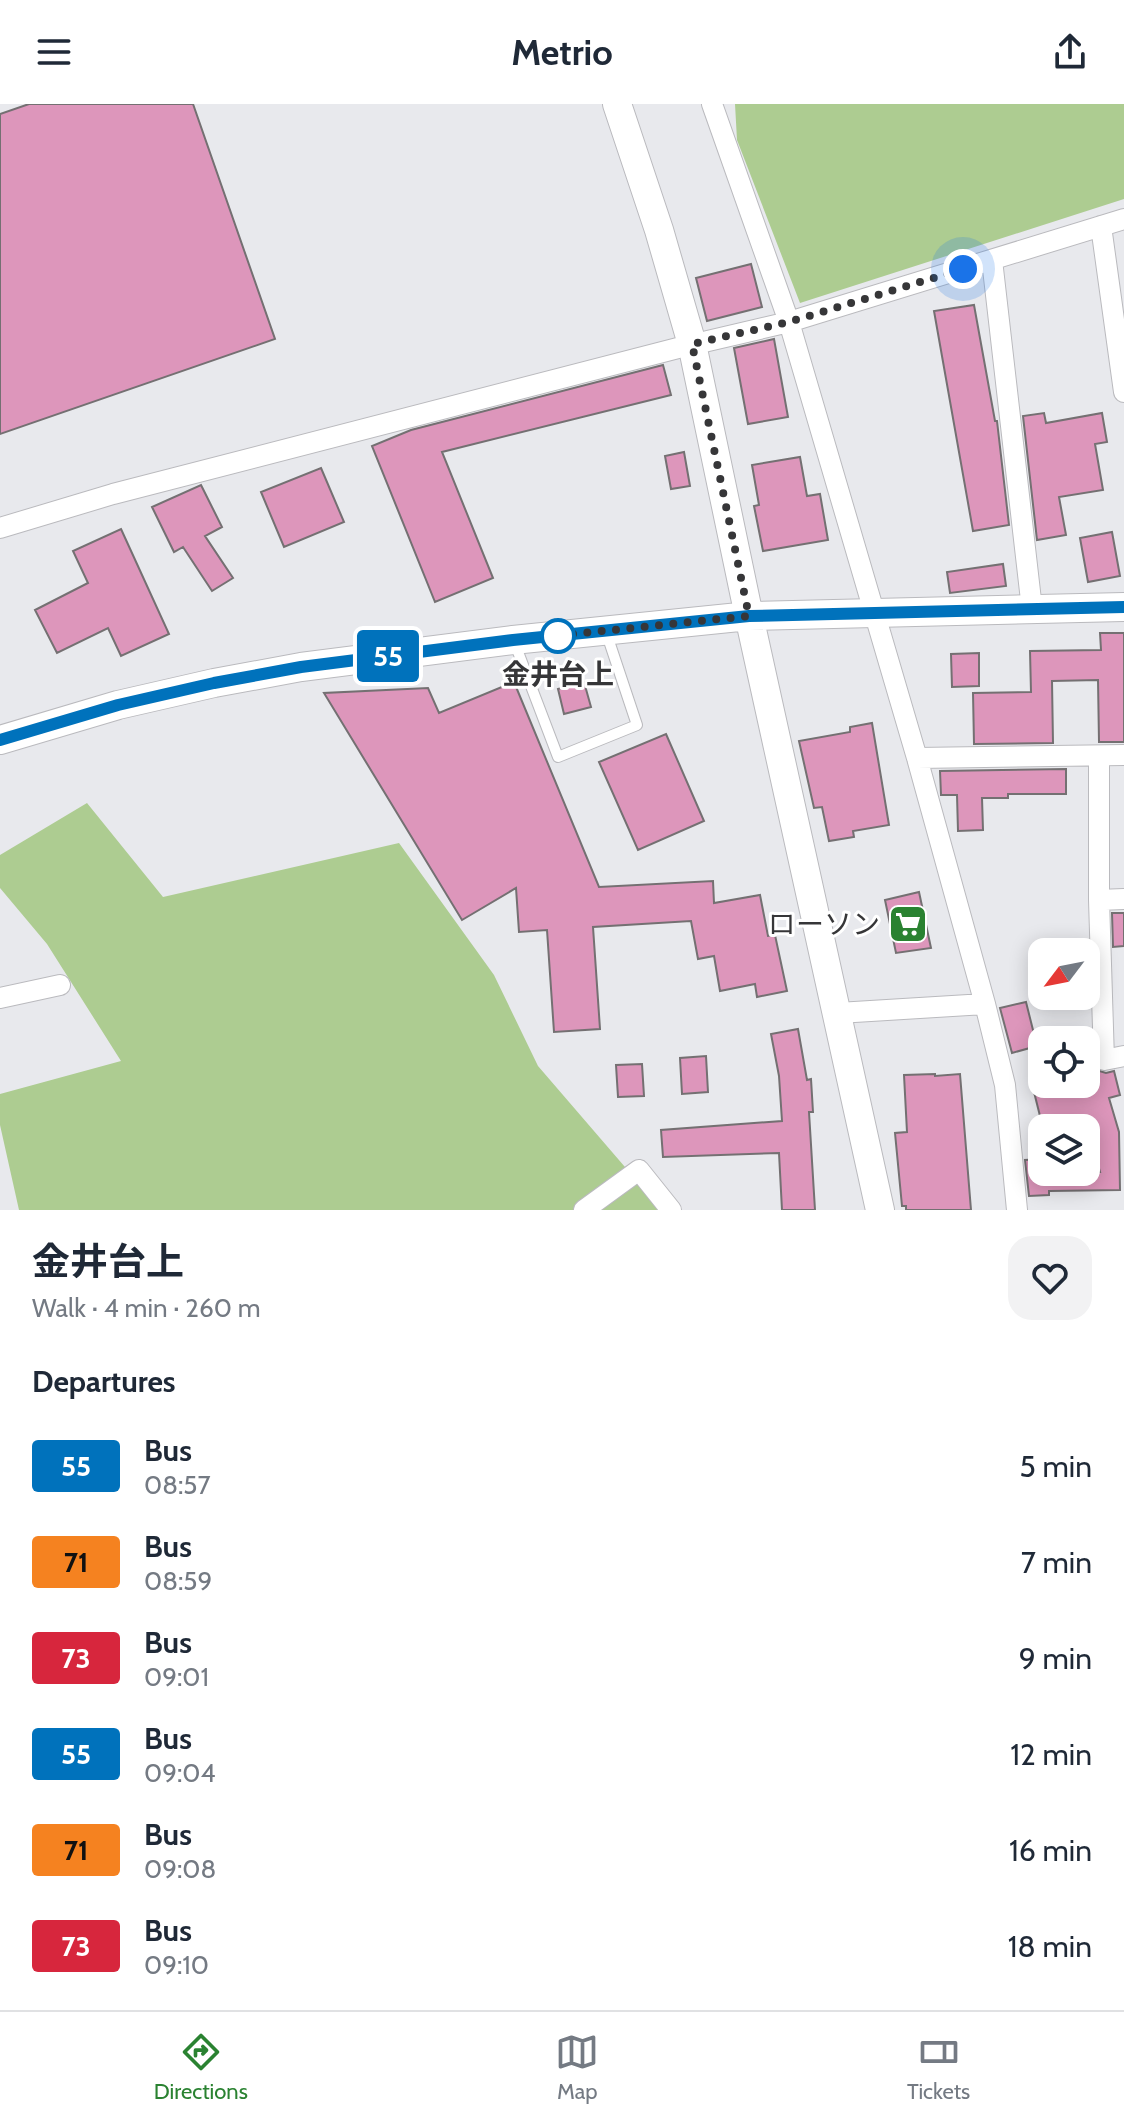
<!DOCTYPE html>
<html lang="en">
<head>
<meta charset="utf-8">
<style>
	body { margin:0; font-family:Cabin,"Noto Sans JP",sans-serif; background:#f2f2f3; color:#1f2937; height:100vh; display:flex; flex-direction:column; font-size:30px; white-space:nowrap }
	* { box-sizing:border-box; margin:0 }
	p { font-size:26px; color:#747a83 }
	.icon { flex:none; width:44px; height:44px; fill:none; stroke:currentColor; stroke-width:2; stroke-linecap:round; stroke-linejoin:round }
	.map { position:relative; height:1106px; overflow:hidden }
	.details { display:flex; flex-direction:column; background:#fff; flex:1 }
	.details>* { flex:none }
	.badge { padding:0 16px; border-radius:6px; font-size:28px; line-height:52px }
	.needle { width:52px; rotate:238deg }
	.buttons { position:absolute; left:1028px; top:834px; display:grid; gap:16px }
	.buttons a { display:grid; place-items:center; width:72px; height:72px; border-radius:16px; background:#fff; box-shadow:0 4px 20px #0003; font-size:40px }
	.you { position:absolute; width:40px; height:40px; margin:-20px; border:6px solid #fff; border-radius:50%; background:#1a73e8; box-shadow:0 0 0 12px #1a73e833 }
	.map>.badge { position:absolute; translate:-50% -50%; box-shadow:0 0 0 4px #fff }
	h2 { padding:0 32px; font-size:30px; line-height:72px }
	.round { display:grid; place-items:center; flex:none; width:84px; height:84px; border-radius:24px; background:#f2f2f3 }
	.headline { display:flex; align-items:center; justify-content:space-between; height:136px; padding:0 32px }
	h1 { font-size:38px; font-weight:700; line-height:60px }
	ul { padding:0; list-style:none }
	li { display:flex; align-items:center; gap:24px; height:96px; padding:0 32px }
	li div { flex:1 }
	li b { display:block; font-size:30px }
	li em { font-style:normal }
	li .badge { min-width:88px; font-weight:700; text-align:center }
	header { display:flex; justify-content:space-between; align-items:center; height:104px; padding:0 32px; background:#fff; font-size:36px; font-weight:700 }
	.tab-bar { display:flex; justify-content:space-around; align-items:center; height:112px; border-top:2px solid #e0e1e3; background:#fff; font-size:22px; color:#747a83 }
	.tab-bar a { display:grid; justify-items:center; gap:4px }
	.tab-bar .current { color:#2a8231 }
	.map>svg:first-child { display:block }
	.green { fill:#adcc91 }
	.building { fill:#dd96bb; stroke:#747072; stroke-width:2 }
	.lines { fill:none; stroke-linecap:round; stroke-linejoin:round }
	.lane-casing { stroke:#bababe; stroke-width:12 }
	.street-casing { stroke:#bababe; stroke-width:22 }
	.secondary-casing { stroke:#bababe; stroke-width:30 }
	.lane { stroke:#fff; stroke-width:10 }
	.street { stroke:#fff; stroke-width:20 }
	.secondary { stroke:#fff; stroke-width:28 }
	.line-casing { stroke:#fff; stroke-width:18 }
	.line { stroke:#0072bc; stroke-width:12 }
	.walk { stroke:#363638; stroke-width:8; stroke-dasharray:0 14.4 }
	.stop-dot { fill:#fff; stroke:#0072bc; stroke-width:4 }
	.labels { text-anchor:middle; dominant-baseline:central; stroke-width:6; stroke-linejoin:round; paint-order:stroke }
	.stop-label { font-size:28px; font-weight:bold; fill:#363638; stroke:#fff }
	.poi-label { font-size:28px; fill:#363638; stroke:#fff; text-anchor:end }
</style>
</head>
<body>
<header><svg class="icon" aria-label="menu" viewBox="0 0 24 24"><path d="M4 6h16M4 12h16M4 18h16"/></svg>Metrio<svg class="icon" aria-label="share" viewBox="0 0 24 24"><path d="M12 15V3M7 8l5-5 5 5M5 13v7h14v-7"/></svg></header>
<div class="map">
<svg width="1124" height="1106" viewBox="0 0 1124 1106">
	<rect width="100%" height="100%" fill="#e8e9ed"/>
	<path class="green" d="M735,0H1124V95L800,199L737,36Z
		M87,699L163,793L399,739L494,871L538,962L662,1106H19L0,1021V990L121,957L47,840L0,784V751Z"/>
	<path class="building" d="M29,0H193L275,235L0,330V10Z
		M751,160L762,203L707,217L696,174Z
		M974,201L995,317H997L1009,421L973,427L934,207Z
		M774,235L788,313L748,320L734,244Z
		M663,261L671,291L442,348L493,474L435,498L372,342L411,326Z
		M1044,309L1046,319L1102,309L1107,338L1095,340L1103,386L1059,393L1066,431L1037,436L1023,312Z
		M684,348L690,382L671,385L665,352Z
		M800,353L807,392L820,390L828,436L763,447L754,402L759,401L752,361Z
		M321,364L344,418L284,443L261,388Z
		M201,381L222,423L205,432L233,474L212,487L183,443L174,448L152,403Z
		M121,425L169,530L121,552L108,524L57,549L35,506L88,479L73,447Z
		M1112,428L1120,472L1088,478L1080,434Z
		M1003,460L1006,482L950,489L947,468Z
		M1100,529H1124V638H1099L1098,576L1052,577L1053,639L974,640L973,589L1031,588L1030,547L1101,546Z
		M979,549V582L952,583L951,550Z
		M514,578L599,783L713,777L714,799L760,791L768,832L775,831L787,887L757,893L755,880L720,887L714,852L698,855L691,817L593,823L600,925L554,928L547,826L519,828L516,784L462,816L324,589L428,584L439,609Z
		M584,578L591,603L564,610L558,585Z
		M872,619L889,721L853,727L854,733L829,737L822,703L814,704L799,637L850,628V623Z
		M666,630L704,717L638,746L599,658Z
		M1066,665V690H1008V694H982L983,726L958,727L957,691H941L940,667Z
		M919,788L931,844L896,849L885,796Z
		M1112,809H1124V842L1113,843Z
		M1026,898L1037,942L1012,949L1000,904Z
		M798,925L807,976L811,975L813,1008H809L815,1106H782L779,1049L663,1053L661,1026L782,1017L779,972L771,930Z
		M706,952L708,988L682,990L680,954Z
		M642,960L644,992L618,993L616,961Z
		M1096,966L1106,969L1114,967L1120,991L1109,994L1119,1028L1120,1086L1049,1087V1091L1029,1092L1025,1056L1042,1055V1068H1100L1088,1024H1043L1032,980H1086V969Z
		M935,970V972L960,970L971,1106H906V1102H902L895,1029L907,1028L904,971Z"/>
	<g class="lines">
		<defs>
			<path id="lane" d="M515,540L558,653L637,621L606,528"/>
			<path id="street" d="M712,0L789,218L917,654L985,900L838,909
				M1101,122L1124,288
				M992,156L1032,505
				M0,424L113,390L678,244L789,218L1124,115
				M1099,652V796L1104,956L1124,952
				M917,654L1124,651
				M1099,796L1124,795
				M0,894L60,881
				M985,900L1005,981L1017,1106
				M584,1106L639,1066L671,1106"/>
			<path id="secondary" d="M617,0L659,126L692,240L749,512L880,1106
				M0,636L118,601L214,579L301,563L513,536L749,512L1124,503"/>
		</defs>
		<use href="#lane" class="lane-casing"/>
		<use href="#street" class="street-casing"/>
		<use href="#secondary" class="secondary-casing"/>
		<use href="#lane" class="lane"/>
		<use href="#street" class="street"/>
		<use href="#secondary" class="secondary"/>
	</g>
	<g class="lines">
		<defs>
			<path id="line" d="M0,636L118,601L214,579L301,563L513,536L749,512L1124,503"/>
		</defs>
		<use href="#line" class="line-casing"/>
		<use href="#line" class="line"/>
		<path class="walk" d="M558,532L544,533L749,512L692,240L789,218L963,165"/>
	</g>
	<defs>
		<symbol id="supermarket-square" viewBox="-11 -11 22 22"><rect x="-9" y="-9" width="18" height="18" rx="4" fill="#2a8231" stroke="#fff"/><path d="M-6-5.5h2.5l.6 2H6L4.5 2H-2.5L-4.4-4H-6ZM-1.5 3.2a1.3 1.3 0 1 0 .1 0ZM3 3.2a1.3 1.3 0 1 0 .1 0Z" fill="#fff"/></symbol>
	</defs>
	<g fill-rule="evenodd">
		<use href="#supermarket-square" x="886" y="798" width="44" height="44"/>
	</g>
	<circle class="stop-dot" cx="558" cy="532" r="16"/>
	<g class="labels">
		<g class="stop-label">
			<text x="558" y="570">金井台上</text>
		</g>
		<g class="poi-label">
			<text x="880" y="820">ローソン</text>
		</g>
	</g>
</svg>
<div class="buttons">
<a><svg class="needle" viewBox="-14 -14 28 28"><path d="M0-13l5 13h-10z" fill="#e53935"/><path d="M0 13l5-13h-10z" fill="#747a83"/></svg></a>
<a><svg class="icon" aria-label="locate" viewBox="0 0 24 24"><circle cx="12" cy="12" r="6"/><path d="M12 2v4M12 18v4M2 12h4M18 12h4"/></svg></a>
<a><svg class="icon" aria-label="layers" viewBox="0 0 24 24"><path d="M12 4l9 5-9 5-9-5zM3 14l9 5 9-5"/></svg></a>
</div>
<div class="you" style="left:963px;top:165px"></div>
<b class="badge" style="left:388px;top:552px;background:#0072bc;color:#fff">55</b>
</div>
<section class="details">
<div class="headline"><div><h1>金井台上</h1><p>Walk · 4 min · 260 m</p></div><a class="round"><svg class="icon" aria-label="heart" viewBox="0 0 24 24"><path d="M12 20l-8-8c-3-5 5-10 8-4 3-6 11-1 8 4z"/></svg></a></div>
<h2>Departures</h2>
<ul>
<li><span class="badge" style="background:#0072bc;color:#fff">55</span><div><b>Bus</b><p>08:57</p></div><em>5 min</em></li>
<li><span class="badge" style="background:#f58220;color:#111">71</span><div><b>Bus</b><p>08:59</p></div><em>7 min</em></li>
<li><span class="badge" style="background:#d7263d;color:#fff">73</span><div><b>Bus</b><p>09:01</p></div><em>9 min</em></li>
<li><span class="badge" style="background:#0072bc;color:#fff">55</span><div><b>Bus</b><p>09:04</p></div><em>12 min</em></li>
<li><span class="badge" style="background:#f58220;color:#111">71</span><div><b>Bus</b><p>09:08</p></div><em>16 min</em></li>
<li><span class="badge" style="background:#d7263d;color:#fff">73</span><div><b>Bus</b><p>09:10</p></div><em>18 min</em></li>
</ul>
</section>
<nav class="tab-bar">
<a class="current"><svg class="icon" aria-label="directions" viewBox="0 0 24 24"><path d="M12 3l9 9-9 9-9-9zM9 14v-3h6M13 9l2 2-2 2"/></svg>Directions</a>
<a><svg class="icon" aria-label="map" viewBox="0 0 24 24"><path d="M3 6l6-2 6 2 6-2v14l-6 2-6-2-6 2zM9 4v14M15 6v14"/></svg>Map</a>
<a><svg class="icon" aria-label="tickets" viewBox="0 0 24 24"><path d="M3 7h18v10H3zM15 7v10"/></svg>Tickets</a>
</nav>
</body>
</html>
